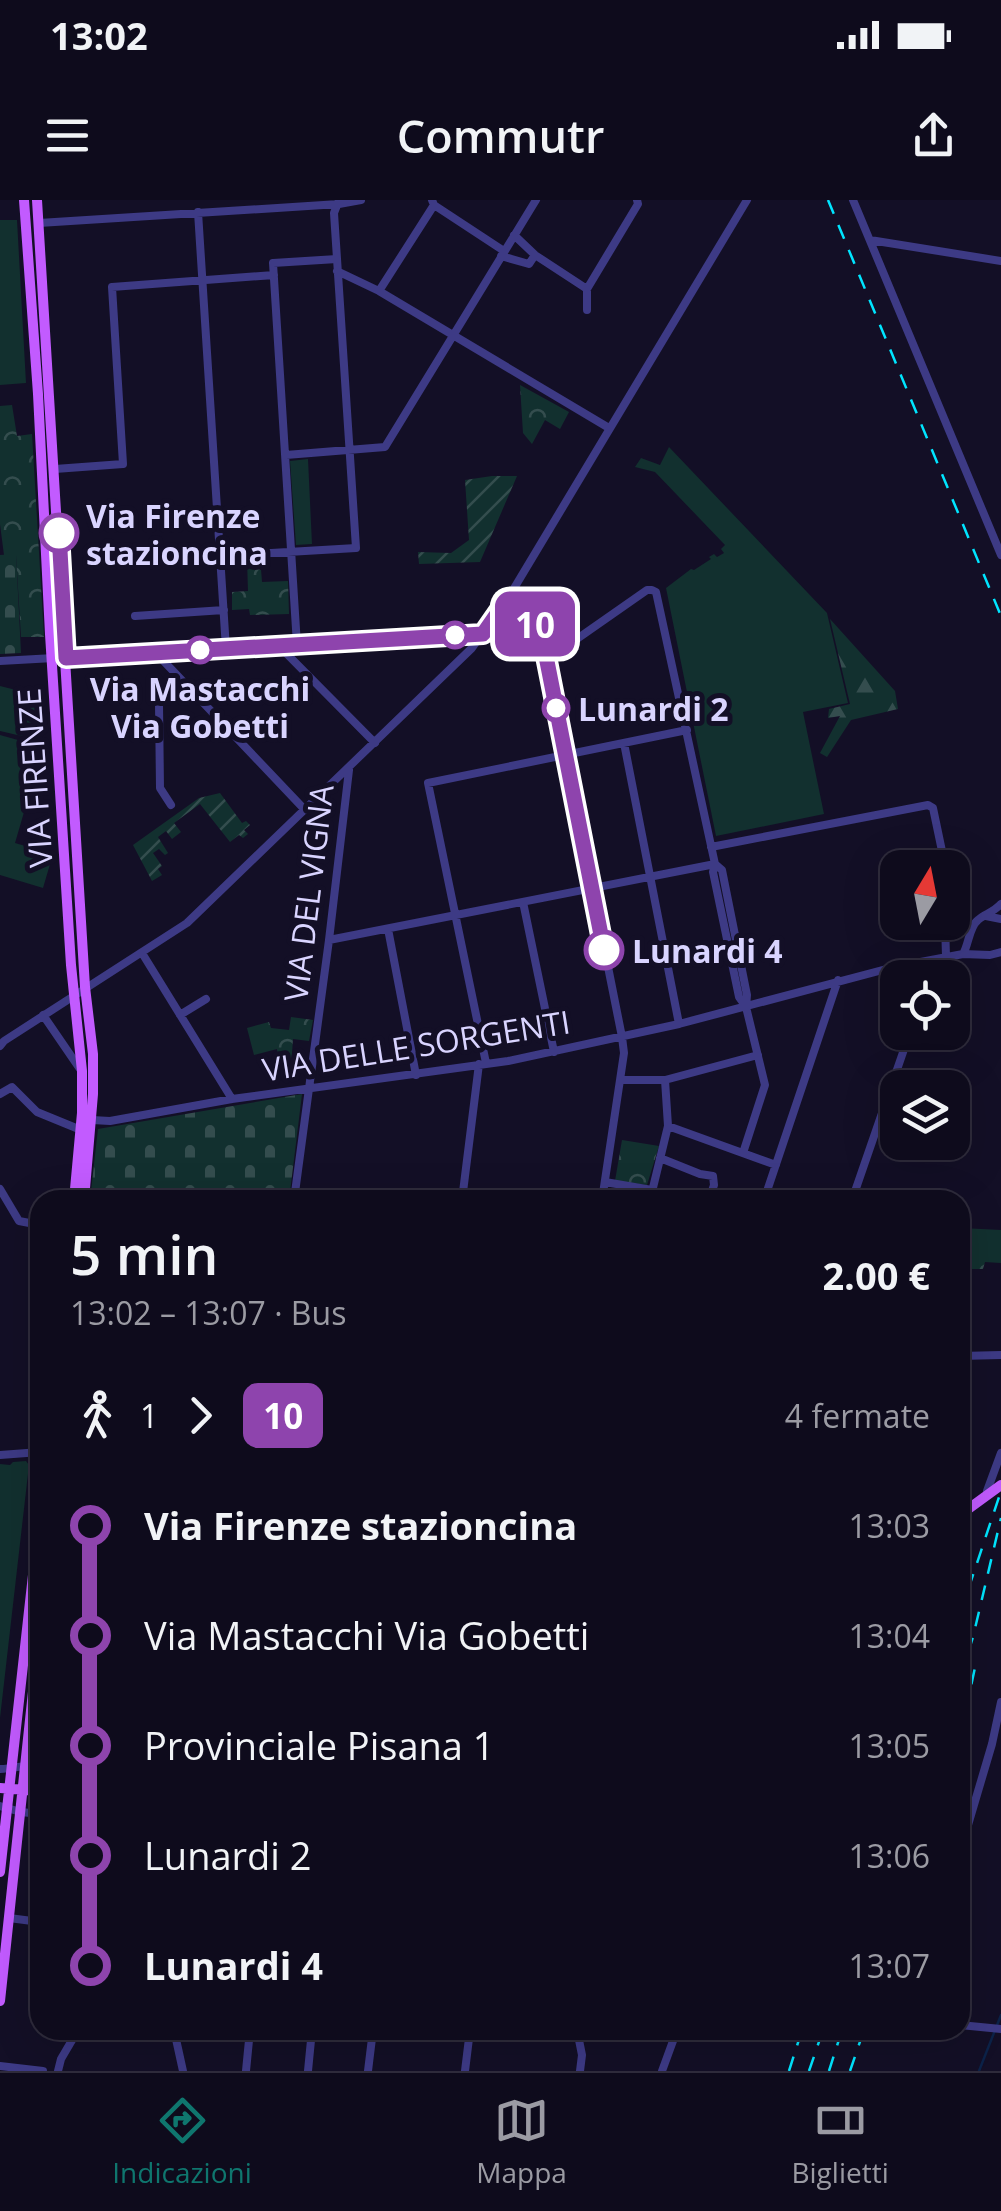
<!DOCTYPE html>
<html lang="it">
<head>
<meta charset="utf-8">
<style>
	body { margin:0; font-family:"Open Sans",sans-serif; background:#171425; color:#f1f3f6; height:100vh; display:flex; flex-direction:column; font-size:38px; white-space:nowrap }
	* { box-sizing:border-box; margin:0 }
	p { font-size:32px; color:#9b9ba3 }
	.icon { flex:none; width:55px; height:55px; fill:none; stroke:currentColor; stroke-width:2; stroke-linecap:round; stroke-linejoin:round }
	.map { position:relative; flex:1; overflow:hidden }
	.sheet { position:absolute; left:30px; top:990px; width:940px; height:850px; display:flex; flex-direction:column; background:#0e0b1c; border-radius:30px; box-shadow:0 10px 40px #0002,0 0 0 2px #2e2b3b }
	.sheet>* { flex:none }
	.badge { padding:0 20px; border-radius:15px; font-size:35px; line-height:65px }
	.needle { width:65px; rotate:10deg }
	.tools { position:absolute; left:880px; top:650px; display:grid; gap:20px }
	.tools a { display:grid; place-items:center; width:90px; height:90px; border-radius:20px; background:#0e0b1c; box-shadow:0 10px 40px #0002,0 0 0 2px #2e2b3b; font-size:50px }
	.map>.badge { position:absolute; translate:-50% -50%; box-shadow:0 0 0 5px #fff }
	.legs { display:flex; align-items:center; gap:15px; height:110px; padding:0 40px; font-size:32px }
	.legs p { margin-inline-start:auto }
	.headline { display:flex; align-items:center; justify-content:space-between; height:170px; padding:0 40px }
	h1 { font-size:55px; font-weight:600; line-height:75px }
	ul { padding:0 40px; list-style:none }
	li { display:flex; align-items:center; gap:35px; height:110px; font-size:38px }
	li i { display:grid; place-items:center; width:15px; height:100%; margin:0 12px; background:currentColor }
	li i::after { content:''; width:25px; height:25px; margin:-12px; border:8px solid; border-radius:50%; background:#0e0b1c }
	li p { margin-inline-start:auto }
	li:first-child i { background:linear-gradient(#0000 50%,currentColor 0) }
	li:last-child i { background:linear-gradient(currentColor 50%,#0000 0) }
	.status { display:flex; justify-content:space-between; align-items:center; height:70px; padding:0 50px; background:#0e0b1c; direction:ltr }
	.status svg { height:28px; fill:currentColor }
	header { display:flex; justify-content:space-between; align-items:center; height:130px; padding:0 40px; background:#0e0b1c; font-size:45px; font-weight:600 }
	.dock { display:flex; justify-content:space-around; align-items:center; height:140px; border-top:2px solid #2e2b3b; background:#0e0b1c; font-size:28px; color:#9b9ba3 }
	.dock a { display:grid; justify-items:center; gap:5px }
	.dock .selected { color:#0f766e }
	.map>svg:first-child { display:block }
	.grass { fill:#12302f }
	.forest { fill:url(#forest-firs) }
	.cemetery { fill:url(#cemetery-stones) }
	.park { fill:url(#park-crowns) }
	.garden { fill:url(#garden-furrows) }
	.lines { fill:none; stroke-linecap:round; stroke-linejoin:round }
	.stream { stroke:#0c2248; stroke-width:2.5 }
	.minor { stroke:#3d3a85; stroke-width:8 }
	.major { stroke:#c25bff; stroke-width:10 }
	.rail { stroke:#00e5ff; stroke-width:2.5; stroke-dasharray:15 12; stroke-linecap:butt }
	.major-bridge { stroke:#c25bff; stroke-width:10 }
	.line-1-casing { stroke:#fff; stroke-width:22 }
	.line-1 { stroke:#8e44ad; stroke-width:15 }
	.stop-1-dot { fill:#fff; stroke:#8e44ad; stroke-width:5 }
	.labels { text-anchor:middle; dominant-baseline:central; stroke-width:10; stroke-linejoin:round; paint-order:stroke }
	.stop-label { font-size:32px; font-weight:bold; fill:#d9d4ff; stroke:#130f26; text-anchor:start }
	.street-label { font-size:32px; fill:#d9d4ff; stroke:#130f26 }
</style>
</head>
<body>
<div class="status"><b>13:02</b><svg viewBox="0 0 49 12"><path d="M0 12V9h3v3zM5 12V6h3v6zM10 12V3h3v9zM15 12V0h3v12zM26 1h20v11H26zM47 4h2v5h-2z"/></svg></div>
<header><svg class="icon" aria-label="menu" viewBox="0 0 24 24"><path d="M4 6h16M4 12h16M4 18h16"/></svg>Commutr<svg class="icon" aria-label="share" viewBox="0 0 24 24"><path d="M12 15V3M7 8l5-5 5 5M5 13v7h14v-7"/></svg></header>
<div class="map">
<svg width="1001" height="1871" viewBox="0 0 1001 1871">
	<defs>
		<pattern id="forest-firs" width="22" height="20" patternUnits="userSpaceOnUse" patternTransform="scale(2.5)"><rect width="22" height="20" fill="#12302f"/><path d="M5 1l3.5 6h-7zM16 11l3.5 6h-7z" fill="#344d4e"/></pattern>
		<pattern id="cemetery-stones" width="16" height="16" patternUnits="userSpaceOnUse" patternTransform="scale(2.5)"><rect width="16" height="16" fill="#12302f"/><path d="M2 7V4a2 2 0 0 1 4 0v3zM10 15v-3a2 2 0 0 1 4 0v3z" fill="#344d4e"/></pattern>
		<pattern id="park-crowns" width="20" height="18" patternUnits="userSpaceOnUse" patternTransform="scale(2.5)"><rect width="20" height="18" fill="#12302f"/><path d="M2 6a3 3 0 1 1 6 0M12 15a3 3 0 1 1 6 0" fill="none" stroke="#344d4e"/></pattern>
		<pattern id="garden-furrows" width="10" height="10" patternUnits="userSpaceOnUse" patternTransform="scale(2.5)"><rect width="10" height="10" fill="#12302f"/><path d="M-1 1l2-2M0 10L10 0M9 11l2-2" fill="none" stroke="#344d4e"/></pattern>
	</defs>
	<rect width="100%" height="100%" fill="#130f26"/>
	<path class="grass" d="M0,20H17L26,183L0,185Z
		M669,247L827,413L848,503L803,512L824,614L716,636L666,388L691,369L694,370L711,359L709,357L714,354L717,357L724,353L721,349L725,345L655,272L635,267L641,258L660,265Z
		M308,259L312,344L296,345L290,261Z
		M0,486L40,496L30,538L0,531Z
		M0,535L43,547L15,643L53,654L43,688L0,675Z
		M26,1261L29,1265L0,1518V1264L10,1265L13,1262Z"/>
	<path class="forest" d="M830,419L895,491L898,509L851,520L827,557L820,553L840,516L828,518L829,509L850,504Z"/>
	<path class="cemetery" d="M16,354L21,453L0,454V355Z
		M302,894L289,1000H90L98,929Z"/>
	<path class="park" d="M520,185L569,212L560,229L545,220L532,244L523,233Z
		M12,205L17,236L32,234L44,437H21L16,355H4L0,324V206Z
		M260,357L262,382L288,381L289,414L250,415L249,409L232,410V392L248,391L247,358Z
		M291,817L313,820L309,841L293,839L291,867L279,869L277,849L254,855L247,828L269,822L271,828L289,830Z
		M622,940L659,946L647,985L615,981Z
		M960,1028L1001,1030V1063L985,1062L983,1069H960Z"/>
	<path class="garden" d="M492,276H517L480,362L419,364L418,352L451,353L469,340L465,280Z
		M220,593L242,623L246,621L250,625L244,630L248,634L243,638L239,635L230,642L200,604L174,623L181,632L172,639L166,631L158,637L168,653L165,655L159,649L153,653L162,666L158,669L162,675L152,681L133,645L199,598Z"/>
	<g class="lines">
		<path class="stream" d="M979,1871L1001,1815"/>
		<path class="minor" d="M853,0L1001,355
			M434,5L504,51
			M198,12L226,449
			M39,23L339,4L361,0
			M514,35L535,55L587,89
			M870,40L1001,61
			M501,56L529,64L535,55
			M337,71L379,91L609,228
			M379,91L434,5L432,0
			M587,110V89L638,4L637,0
			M286,255L385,247L536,0
			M55,269L123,264L112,87L274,75
			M220,356L356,348L334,13L339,0
			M506,401L533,421L542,436L622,837L624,853L620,880L602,1000
			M135,416L224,410
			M297,445L273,63L337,59
			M280,447L375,543
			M156,453L305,610
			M0,461L483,434
			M624,543L679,824
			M171,605L160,588L159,504L183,482
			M711,647L928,605L933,608L942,651L943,668
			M523,702L554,852
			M986,716L1001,719
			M945,722L946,757
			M388,729L416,875
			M329,740L715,664L656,392L652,390H647L564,448L545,450
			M142,753L232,899
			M963,754C969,744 969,727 978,720C985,714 994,712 1001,704
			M929,778L934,760
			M43,815L80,869
			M180,815L206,799
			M0,846L4,841L187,723L472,448L513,390L747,0
			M486,863L428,583L687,530
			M620,880H665L758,855
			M0,894L12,887L37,912L81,930
			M92,920L110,921L232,899L508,861L679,824L894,767L963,754L990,755L1001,752
			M668,926L776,965
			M743,953L765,885L746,807L747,795L722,670L715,664L713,672L739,797L746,807
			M660,958L700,974L713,976L714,985L709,1000
			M605,982L652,990
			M0,989L19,1021L40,1025
			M294,1000L329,740L349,570
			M462,1000L479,864
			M650,1000L668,926L665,880
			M764,1000L838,780
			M852,1000L910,832
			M960,1156L1001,1155
			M0,1255L40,1252
			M987,1291L1001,1253
			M960,1324L962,1323
			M0,1569C14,1569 26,1564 40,1565
			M0,1606L21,1612L40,1614
			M960,1652L992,1544L1001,1502
			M9,1718L40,1722
			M960,1825L1001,1829
			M174,1830L183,1871
			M577,1830L582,1855L580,1871
			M0,1866L43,1871
			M58,1871L61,1859L78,1830
			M246,1871L250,1830
			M308,1871L312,1830
			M368,1871L373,1830
			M465,1871L470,1830
			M662,1871L677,1830"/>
		<path class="major" d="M24,0L38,194L50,434L71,765L82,871V913L74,1000
			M37,0L85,787L93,854V894L84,1000
			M0,1588L40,1591
			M0,1672L40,1312
			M0,1801L40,1426"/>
		<path class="rail" d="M828,0L1001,416
			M960,1414L1001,1291
			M960,1478L973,1437L1001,1318
			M960,1537L976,1463
			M789,1871L802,1830
			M809,1871L823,1830
			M829,1871L842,1830
			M850,1871L864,1830"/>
		<path class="major-bridge" d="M960,1315L1001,1285"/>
	</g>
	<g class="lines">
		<defs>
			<path id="line-1" d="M59,333L66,458L483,434L506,401C520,411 535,419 542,436L604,750"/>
		</defs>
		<use href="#line-1" class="line-1-casing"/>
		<use href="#line-1" class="line-1"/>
	</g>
	<g class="stop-1-dot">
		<circle cx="59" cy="333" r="18"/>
		<circle cx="455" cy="435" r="12"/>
		<circle cx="200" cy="450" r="12"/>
		<circle cx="556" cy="508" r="12"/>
		<circle cx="604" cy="750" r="18"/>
	</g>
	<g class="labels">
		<g class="stop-label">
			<text x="86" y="315">Via Firenze<tspan x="86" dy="37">stazioncina</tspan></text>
			<text x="200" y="488" text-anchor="middle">Via Mastacchi<tspan x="200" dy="37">Via Gobetti</tspan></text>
			<text x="578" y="508">Lunardi 2</text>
			<text x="632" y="750">Lunardi 4</text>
		</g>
		<g class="street-label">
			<text transform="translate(34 578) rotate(-94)">VIA FIRENZE</text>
			<text transform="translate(308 693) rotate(-83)">VIA DEL VIGNA</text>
			<text transform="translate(416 845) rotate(-9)">VIA DELLE SORGENTI</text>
		</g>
	</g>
</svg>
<div class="tools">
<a><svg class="needle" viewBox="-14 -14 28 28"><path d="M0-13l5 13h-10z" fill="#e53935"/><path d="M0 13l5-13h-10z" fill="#9b9ba3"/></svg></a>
<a><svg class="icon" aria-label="locate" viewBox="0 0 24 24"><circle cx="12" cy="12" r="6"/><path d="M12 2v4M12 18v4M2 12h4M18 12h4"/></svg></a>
<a><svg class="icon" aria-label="layers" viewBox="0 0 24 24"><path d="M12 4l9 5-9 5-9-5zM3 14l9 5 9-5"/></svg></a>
</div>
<b class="badge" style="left:535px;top:424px;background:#8e44ad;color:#fff">10</b>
<section class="sheet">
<div class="headline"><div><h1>5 min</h1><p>13:02 – 13:07 · Bus</p></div><b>2.00 €</b></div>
<div class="legs"><svg class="icon" aria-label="walk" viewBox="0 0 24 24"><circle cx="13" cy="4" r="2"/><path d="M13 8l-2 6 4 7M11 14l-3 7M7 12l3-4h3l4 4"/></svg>1<svg class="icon" aria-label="forward" viewBox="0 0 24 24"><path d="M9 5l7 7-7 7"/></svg><b class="badge" style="background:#8e44ad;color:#fff">10</b><p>4 fermate</p></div>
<ul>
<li><i style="color:#8e44ad"></i><b>Via Firenze stazioncina</b><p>13:03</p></li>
<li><i style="color:#8e44ad"></i><span>Via Mastacchi Via Gobetti</span><p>13:04</p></li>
<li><i style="color:#8e44ad"></i><span>Provinciale Pisana 1</span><p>13:05</p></li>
<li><i style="color:#8e44ad"></i><span>Lunardi 2</span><p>13:06</p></li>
<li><i style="color:#8e44ad"></i><b>Lunardi 4</b><p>13:07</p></li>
</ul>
</section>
</div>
<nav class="dock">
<a class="selected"><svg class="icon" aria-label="directions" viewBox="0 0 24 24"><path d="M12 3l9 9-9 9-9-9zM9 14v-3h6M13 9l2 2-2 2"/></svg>Indicazioni</a>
<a><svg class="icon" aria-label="map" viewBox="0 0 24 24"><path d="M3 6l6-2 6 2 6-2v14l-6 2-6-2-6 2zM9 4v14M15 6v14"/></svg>Mappa</a>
<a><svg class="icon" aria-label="tickets" viewBox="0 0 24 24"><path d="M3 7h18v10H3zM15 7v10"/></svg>Biglietti</a>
</nav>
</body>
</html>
